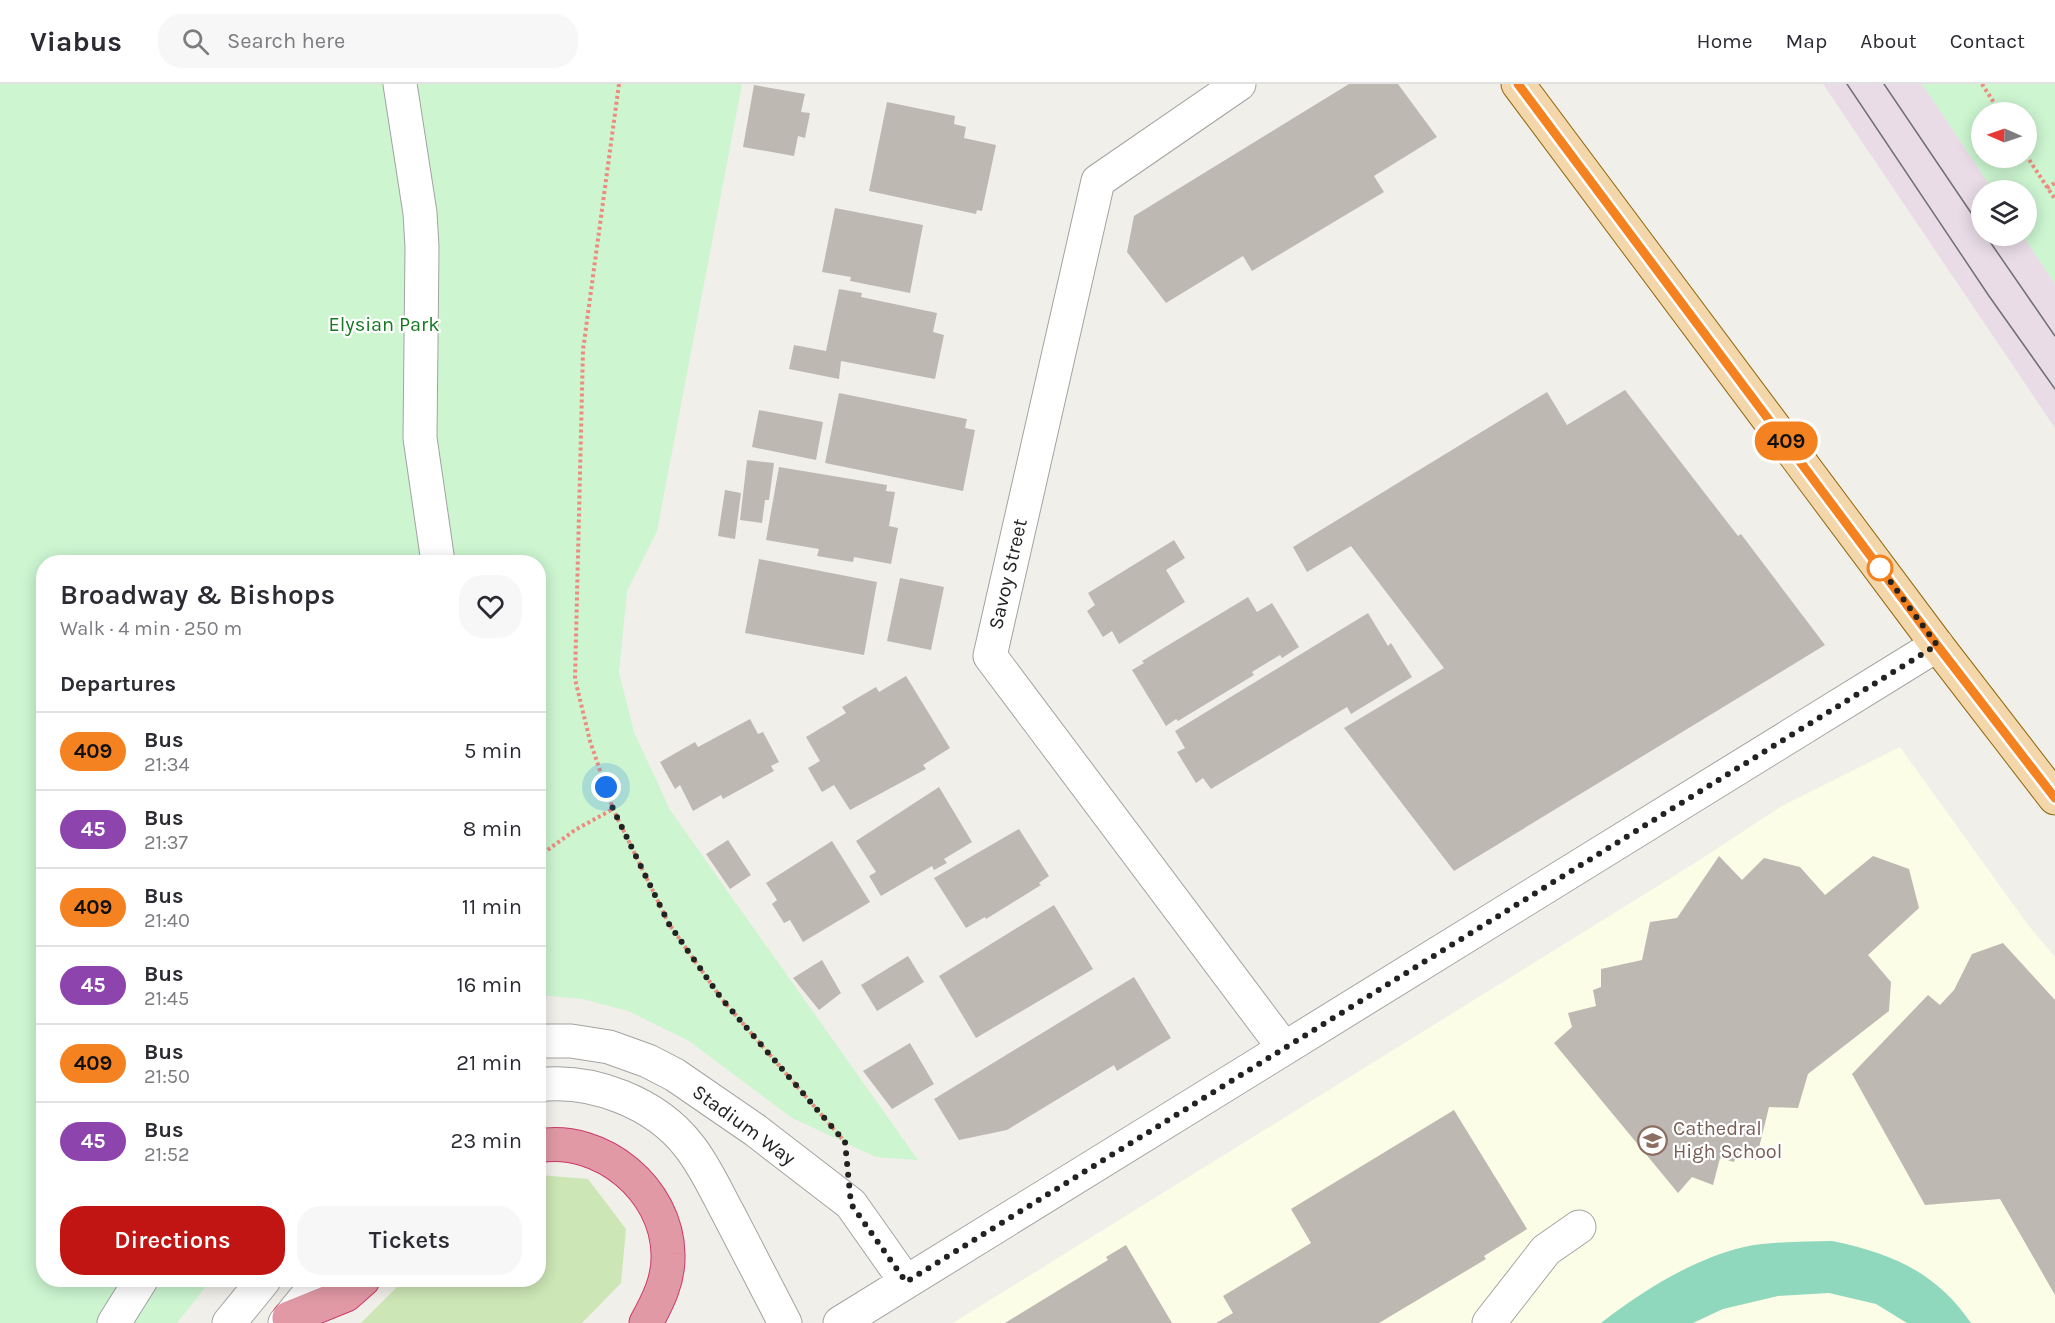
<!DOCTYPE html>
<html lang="en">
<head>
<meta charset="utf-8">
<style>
	body { margin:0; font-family:Karla,sans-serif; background:#f7f7f7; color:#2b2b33; height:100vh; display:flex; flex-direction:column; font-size:22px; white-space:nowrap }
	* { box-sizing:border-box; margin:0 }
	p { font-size:20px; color:#7c7c81 }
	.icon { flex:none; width:33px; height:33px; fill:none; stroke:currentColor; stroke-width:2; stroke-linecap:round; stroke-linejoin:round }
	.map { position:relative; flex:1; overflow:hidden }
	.drawer { position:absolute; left:36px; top:471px; width:510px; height:732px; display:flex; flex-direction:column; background:#fff; border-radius:24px; box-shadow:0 3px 15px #0003 }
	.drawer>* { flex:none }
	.badge { padding:0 12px; border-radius:20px; font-size:21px; line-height:39px }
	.needle { width:39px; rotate:272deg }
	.fabs { position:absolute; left:1971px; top:18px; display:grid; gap:12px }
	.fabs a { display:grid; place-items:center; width:66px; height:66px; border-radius:50%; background:#fff; box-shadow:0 3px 15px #0003; font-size:30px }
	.you { position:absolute; width:30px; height:30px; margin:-15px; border:4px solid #fff; border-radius:50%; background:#1a73e8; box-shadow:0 0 0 9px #1a73e833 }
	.map>.badge { position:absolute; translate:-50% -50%; box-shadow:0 0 0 3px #fff }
	h2 { padding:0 24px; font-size:22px; line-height:54px }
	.round { display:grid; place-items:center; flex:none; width:63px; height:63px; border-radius:24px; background:#f7f7f7 }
	.head { display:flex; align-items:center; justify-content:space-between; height:102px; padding:0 24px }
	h1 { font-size:28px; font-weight:600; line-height:45px }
	.cta { display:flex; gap:12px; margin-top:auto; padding:12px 24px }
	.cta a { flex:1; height:69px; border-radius:24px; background:#c11513; color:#fff; font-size:24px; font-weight:600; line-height:69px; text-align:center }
	.cta a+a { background:#f7f7f7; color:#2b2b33 }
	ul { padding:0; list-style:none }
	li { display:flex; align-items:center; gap:18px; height:78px; padding:0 24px; border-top:2px solid #e1e1e2 }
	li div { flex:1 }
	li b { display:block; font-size:22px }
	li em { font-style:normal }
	li .badge { min-width:66px; font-weight:700; text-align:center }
	header { display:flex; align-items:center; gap:36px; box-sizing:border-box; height:84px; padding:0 30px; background:#fff; border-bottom:2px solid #e1e1e2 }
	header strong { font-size:28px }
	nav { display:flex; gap:33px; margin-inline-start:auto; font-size:21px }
	.search { width:420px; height:54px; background:#f7f7f7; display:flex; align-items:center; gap:15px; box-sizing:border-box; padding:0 21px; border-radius:24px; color:#7c7c81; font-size:22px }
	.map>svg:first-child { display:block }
	.industrial { fill:#e9dce7 }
	.education { fill:#fcfde7 }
	.grass { fill:#cce6b5 }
	.park { fill:#ccf5d0; fill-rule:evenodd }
	.pitch { fill:#8fd8bd }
	.building { fill:#beb8b2 }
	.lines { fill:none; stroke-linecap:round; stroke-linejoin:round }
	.minor-casing { stroke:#a3a3a3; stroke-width:35 }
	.major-casing { stroke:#91680e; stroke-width:35 }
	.highway-casing { stroke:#cc3969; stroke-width:35 }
	.path { stroke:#ee8b7e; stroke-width:4; stroke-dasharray:3 3; stroke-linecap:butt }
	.minor { stroke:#fff; stroke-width:33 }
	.major { stroke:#f4d6ab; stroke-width:33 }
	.highway { stroke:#e099a5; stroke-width:33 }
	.tram { stroke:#707070; stroke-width:1.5 }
	.line-casing { stroke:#fff; stroke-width:14 }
	.line { stroke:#f58220; stroke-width:9 }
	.walk { stroke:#222; stroke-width:6; stroke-dasharray:0 10.8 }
	.stop-dot { fill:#fff; stroke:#f58220; stroke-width:3 }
	.labels { text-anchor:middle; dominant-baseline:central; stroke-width:4.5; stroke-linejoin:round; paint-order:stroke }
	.park-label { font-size:20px; fill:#177920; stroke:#fff }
	.street-label { font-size:20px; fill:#222; stroke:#fff }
	.education-label { font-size:20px; fill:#785e54; stroke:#fff; text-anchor:start }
</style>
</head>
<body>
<header>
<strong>Viabus</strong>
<div class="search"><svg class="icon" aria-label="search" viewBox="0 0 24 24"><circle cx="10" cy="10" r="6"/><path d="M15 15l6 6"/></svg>Search here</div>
<nav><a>Home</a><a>Map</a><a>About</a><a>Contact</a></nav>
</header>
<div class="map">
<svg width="2055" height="1239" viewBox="0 0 2055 1239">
	<rect width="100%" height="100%" fill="#f1efe9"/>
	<path class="industrial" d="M1823,0H1922L1938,23L1993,106H1982V152H2023L2055,200V344Z"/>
	<path class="education" d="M1900,663L2028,841L2055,873V1239H953L1698,777L1782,722Z"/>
	<path class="grass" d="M539,1091L588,1095L626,1145L621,1199L582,1239H361L404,1196H538Z"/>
	<path class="park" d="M0,0H742L657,447L627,507L619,589L634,648L670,726L918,1076L876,1073L792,1034L689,957L628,927L583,915L539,911L538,478H44V1196H211L177,1239H0Z
		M1922,0H2055V200L2023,152H2026V106H1993ZM1982,28H2026V74H1982Z"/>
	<path class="pitch" d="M1832,1157C1891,1169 1936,1188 1971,1239H1907L1876,1220L1829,1209L1778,1212L1723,1225L1693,1239H1601C1642,1207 1693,1175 1744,1163C1772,1157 1804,1158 1832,1157Z"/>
	<path class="building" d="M1349,0H1398L1437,53L1374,92L1384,108L1252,187L1243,172L1166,219L1127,168L1134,132Z
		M754,1L805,10L801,28L810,29L805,54L798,52L794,72L743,63Z
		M887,18L955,32L954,40L966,43L964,54L996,61L982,127L977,126L976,130L869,107Z
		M835,124L923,141L910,209L850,197L851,193L822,188Z
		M839,205L862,209L861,213L937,229L933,248L944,251L935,295L841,277L839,295L789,285L794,261L826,267Z
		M1625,306L1738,452L1741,450L1825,561L1454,787L1344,644L1444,584L1351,462L1307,488L1293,463L1547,308L1567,341Z
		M839,309L967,335L965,344L975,346L963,407L825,379Z
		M759,326L823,338L816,376L752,363Z
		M747,376L774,379L769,416H765L762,439L740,436Z
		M779,383L887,401L886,407L895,408L889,442L898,444L891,480L854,473L853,478L817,472L819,465L766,456Z
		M725,406L741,409L735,455L718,452Z
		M1174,456L1185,474L1166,486L1185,518L1119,560L1112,547L1103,553L1087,527L1095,521L1088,509Z
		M759,475L877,498L864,571L745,549Z
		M900,494L944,503L931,566L887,557Z
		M1248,513L1257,528L1272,519L1299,563L1282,574L1280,571L1252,588L1254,591L1178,637L1176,635L1166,642L1132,586L1144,579L1142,577Z
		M1368,529L1388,562L1391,559L1412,593L1351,630L1347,623L1211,705L1203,694L1196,699L1177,668L1185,664L1175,647Z
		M906,592L950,664L923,681L926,685L850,726L834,701L822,708L808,684L820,677L806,653L846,629L842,623L876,603L879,608Z
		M750,635L758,650L763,648L779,678L771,682L774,687L723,715L721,711L693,727L680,701L675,705L660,678L695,658L698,663Z
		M939,703L972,758L944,775L947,779L934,786L932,782L881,812L869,792L876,788L856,757Z
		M1019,745L1049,792L1039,799L1041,801L986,835L985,833L966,844L934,794Z
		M728,756L751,791L730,805L706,770Z
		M832,757L870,818L803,858L790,836L784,839L772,820L777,816L766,799Z
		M1719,772L1742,796L1764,774L1800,783L1825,811L1873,772L1909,785L1919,824L1868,871L1891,898L1889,927L1808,990L1798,1024L1769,1023L1756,1076L1737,1070L1734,1078L1720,1074L1713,1101L1692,1093L1678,1109L1554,959L1572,943L1568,929L1596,922L1593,906L1601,903V885L1642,876L1650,838L1677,834Z
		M1054,821L1093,885L976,954L939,892Z
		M2003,859L2055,916V1211L2000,1115L1925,1121L1852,990L1928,911L1940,921L1954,906L1972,870Z
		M908,872L924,898L877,927L861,901Z
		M822,876L841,909L819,926L793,894Z
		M1134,893L1171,954L1117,987L1114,981L1007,1046L959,1056L934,1015Z
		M910,959L934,1000L892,1025L863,987Z
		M1454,1026L1527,1145L1484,1172L1486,1175L1379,1239H1216L1233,1229L1223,1212L1311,1159L1291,1125Z
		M1126,1161L1172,1239H1005L1108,1176L1106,1173Z"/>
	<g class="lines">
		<defs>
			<path id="minor" d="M400,0L420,129L422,163L420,354L438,478
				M1239,0L1098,97L990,572L1284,964
				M538,957H571L609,963L648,977L675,991L755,1046L851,1120L906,1198
				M538,1001C592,994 656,1019 689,1062C705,1082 716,1107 728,1129C747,1166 766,1202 785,1239
				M114,1239L141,1196
				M229,1239L264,1196
				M285,1239L320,1196
				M840,1239L1937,561
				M1489,1239L1546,1166L1579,1143"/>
			<path id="major" d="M1518,0L1937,561L2055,714"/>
			<path id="highway" d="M538,1062C602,1051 667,1106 668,1170C669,1196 658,1217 646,1239
				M289,1234L346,1211L363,1196"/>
		</defs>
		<use href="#minor" class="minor-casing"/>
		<use href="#major" class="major-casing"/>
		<use href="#highway" class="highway-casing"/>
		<path class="path" d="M619,0L583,266L575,595L590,657L613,725L669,840L721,914L844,1057
			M1982,0L2000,28
			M2026,71L2055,115
			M2047,104L2055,99
			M538,773L575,746L613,725"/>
		<use href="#minor" class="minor"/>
		<use href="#major" class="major"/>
		<use href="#highway" class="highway"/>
		<path class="tram" d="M1847,0L1989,212L2055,305
			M1884,0L1982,145
			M1986,152L2055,252"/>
	</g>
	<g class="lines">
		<defs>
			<path id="line" d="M1518,0L1937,561L2055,714"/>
		</defs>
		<use href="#line" class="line-casing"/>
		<use href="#line" class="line"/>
		<path class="walk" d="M606,703L613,725L669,840L721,914L845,1058L851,1120L906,1198L1937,561L1876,478L1880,484"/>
	</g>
	<defs>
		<symbol id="school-ring" viewBox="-11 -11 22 22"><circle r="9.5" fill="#fff" stroke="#8d6e63" stroke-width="1.5"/><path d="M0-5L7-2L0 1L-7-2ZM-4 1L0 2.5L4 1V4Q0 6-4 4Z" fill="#8d6e63"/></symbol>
	</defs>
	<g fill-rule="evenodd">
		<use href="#school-ring" x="1636" y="1040" width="33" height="33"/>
	</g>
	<circle class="stop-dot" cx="1880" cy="484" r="12"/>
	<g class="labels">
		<g class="park-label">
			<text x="384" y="240">Elysian Park</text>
		</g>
		<g class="street-label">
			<text transform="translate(1008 490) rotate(-77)">Savoy Street</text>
			<text transform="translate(744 1041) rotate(36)">Stadium Way</text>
		</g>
		<g class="education-label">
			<text x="1673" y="1044">Cathedral<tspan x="1673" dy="23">High School</tspan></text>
		</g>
	</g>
</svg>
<div class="fabs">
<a><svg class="needle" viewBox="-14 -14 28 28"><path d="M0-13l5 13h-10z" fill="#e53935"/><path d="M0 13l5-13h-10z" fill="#7c7c81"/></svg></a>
<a><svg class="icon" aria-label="layers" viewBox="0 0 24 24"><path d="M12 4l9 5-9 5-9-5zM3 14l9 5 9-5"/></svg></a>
</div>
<div class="you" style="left:606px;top:703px"></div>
<b class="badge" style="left:1786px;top:357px;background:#f58220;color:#111">409</b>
<section class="drawer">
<div class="head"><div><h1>Broadway &amp; Bishops</h1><p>Walk · 4 min · 250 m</p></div><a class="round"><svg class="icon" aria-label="heart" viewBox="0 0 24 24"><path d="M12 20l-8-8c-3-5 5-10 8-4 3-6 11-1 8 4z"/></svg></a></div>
<h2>Departures</h2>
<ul>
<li><span class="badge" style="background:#f58220;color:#111">409</span><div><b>Bus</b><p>21:34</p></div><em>5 min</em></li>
<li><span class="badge" style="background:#8e44ad;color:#fff">45</span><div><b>Bus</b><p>21:37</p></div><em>8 min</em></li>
<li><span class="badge" style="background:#f58220;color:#111">409</span><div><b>Bus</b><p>21:40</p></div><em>11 min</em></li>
<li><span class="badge" style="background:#8e44ad;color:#fff">45</span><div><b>Bus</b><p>21:45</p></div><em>16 min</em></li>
<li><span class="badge" style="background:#f58220;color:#111">409</span><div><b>Bus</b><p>21:50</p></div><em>21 min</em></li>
<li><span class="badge" style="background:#8e44ad;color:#fff">45</span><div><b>Bus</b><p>21:52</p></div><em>23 min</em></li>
</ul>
<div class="cta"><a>Directions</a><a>Tickets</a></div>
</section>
</div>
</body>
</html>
